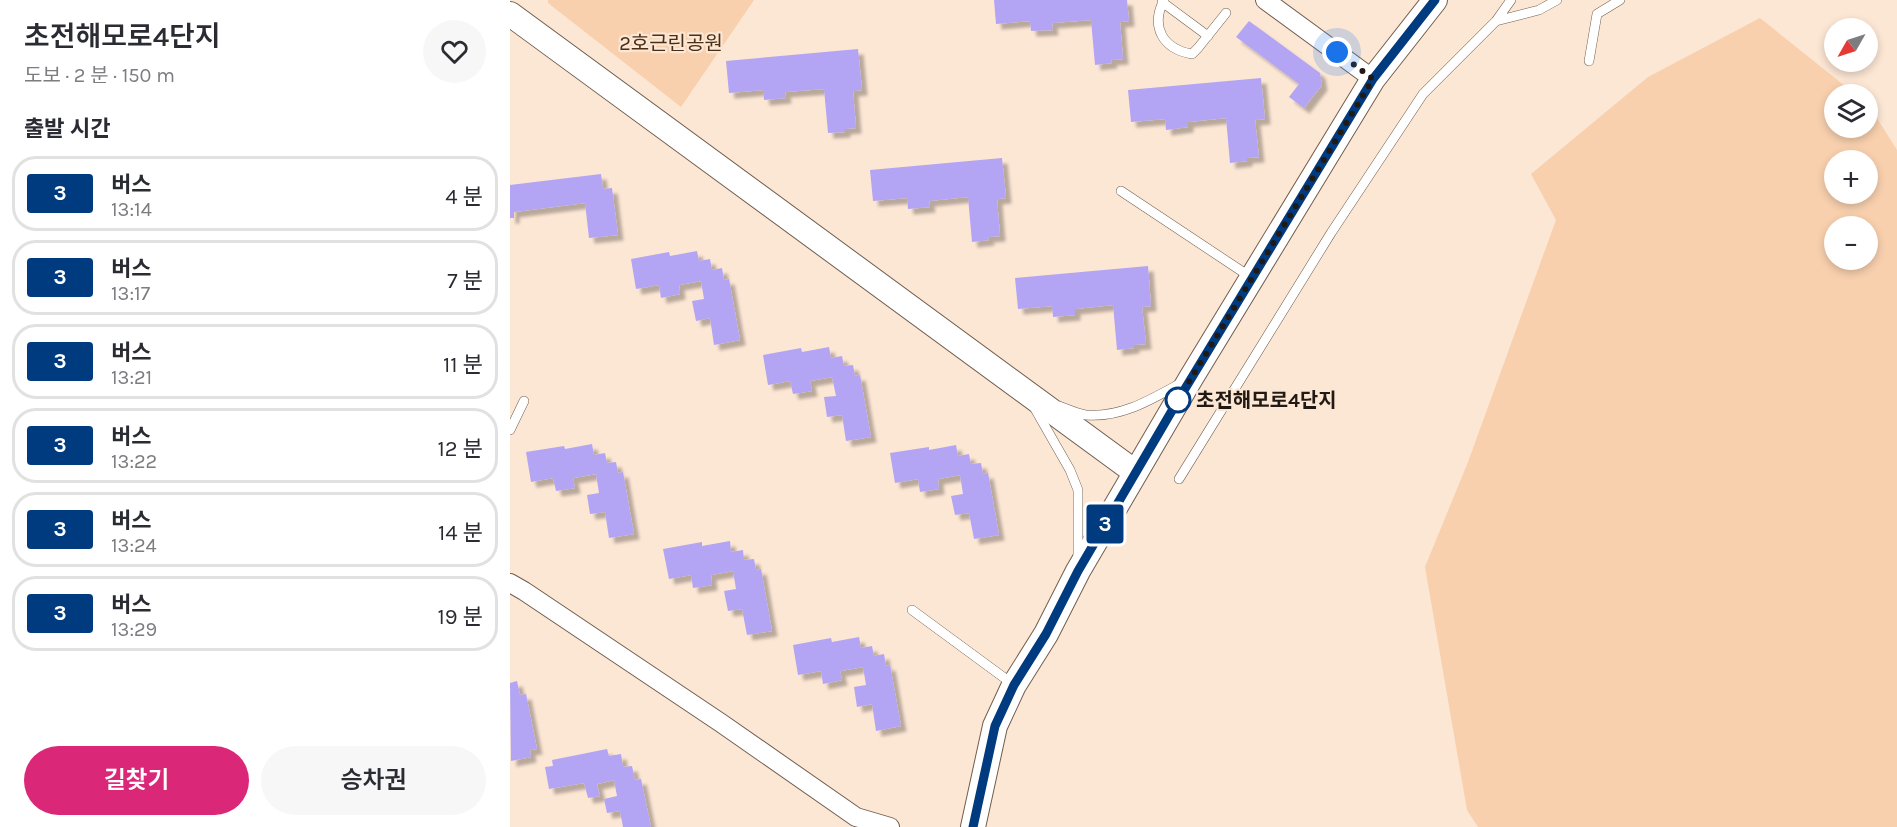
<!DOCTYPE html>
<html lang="ko">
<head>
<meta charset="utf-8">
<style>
	body { margin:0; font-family:Karla,"Noto Sans KR",sans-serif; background:#f7f7f7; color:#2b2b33; height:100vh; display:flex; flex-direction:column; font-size:22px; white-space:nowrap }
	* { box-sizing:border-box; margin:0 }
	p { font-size:20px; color:#7c7c81 }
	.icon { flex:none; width:33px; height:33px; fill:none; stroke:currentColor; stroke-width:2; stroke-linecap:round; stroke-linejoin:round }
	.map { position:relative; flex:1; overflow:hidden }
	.panel { display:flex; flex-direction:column; background:#fff; width:510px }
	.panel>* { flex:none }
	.badge { padding:0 12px; border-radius:4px; font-size:21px; line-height:39px }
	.needle { width:39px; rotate:231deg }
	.controls { position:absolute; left:1314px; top:18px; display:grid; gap:12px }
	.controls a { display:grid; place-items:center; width:54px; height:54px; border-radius:50%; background:#fff; box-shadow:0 3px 9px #0003; font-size:30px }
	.you { position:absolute; width:30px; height:30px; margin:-15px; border:4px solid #fff; border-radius:50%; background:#1a73e8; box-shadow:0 0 0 9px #1a73e833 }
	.map>.badge { position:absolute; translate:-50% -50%; box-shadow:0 0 0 3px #fff }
	h2 { padding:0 24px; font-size:22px; line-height:54px }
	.round { display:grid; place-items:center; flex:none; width:63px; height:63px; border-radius:32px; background:#f7f7f7 }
	.overview { display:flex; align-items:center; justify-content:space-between; height:102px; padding:0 24px }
	h1 { font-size:28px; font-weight:600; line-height:45px }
	.button { display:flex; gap:12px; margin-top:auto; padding:12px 24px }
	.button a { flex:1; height:69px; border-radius:36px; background:#db2777; color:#fff; font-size:24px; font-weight:600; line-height:69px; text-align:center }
	.button a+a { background:#f7f7f7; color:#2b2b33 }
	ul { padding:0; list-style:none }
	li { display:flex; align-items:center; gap:18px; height:75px; margin:0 12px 9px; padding:0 12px; border:3px solid #e1e1e2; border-radius:24px }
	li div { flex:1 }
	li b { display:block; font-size:22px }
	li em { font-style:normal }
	li .badge { min-width:66px; font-weight:700; text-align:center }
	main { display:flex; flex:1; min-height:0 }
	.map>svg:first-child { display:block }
	.green { fill:#f8d0ae; fill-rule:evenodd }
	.building { fill:#b3a5f3; filter:url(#shadow) }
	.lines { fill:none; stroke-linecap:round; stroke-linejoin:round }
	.lane-casing { stroke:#715e4f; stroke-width:10 }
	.street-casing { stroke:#715e4f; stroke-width:20 }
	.secondary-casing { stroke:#715e4f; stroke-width:26 }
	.lane { stroke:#fff; stroke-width:9 }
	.street { stroke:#fff; stroke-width:18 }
	.secondary { stroke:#fff; stroke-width:24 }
	.line-casing { stroke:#fff; stroke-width:14 }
	.line { stroke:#003b80; stroke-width:9 }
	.walk { stroke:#211913; stroke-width:6; stroke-dasharray:0 10.8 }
	.stop-dot { fill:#fff; stroke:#003b80; stroke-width:3 }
	.labels { text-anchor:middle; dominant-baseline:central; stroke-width:4.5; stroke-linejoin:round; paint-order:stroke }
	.park-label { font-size:20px; fill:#4a2e15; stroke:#fce6d4 }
	.stop-label { font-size:20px; font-weight:bold; fill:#211913; stroke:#fce6d4; text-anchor:start }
</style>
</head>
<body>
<main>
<section class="panel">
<div class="overview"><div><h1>초전해모로4단지</h1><p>도보 · 2 분 · 150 m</p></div><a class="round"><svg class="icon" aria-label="heart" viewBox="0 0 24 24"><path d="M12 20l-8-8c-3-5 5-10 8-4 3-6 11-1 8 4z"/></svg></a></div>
<h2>출발 시간</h2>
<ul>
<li><span class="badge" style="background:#003b80;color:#fff">3</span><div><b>버스</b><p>13:14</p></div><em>4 분</em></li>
<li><span class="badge" style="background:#003b80;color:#fff">3</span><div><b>버스</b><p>13:17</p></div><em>7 분</em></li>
<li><span class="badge" style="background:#003b80;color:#fff">3</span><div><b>버스</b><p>13:21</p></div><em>11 분</em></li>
<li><span class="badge" style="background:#003b80;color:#fff">3</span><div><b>버스</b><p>13:22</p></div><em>12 분</em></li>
<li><span class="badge" style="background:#003b80;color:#fff">3</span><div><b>버스</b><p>13:24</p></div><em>14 분</em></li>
<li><span class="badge" style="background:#003b80;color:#fff">3</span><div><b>버스</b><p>13:29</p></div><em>19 분</em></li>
</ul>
<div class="button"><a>길찾기</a><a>승차권</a></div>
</section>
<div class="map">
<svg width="1387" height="827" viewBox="0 0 1387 827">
	<defs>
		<filter id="shadow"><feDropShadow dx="5.5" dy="5.5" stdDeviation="1.5" flood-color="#0004"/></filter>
	</defs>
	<rect width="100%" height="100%" fill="#fce6d4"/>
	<path class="green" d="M38,0H244L171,107L38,3Z
		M1250,18L1345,94H1324V128H1358V104L1387,150V827H968L957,810L915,567L958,462L1046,220L1021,174L1138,77ZM1324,160H1358V194H1324ZM1324,226H1358V260H1324Z"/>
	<path class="building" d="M484,0H617L619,21L610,22L613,59L601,60L602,63L585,65L581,20L542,23L543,30L521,31L520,21L486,24Z
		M739,21L810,73L812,85L794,108L779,97L789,84L726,37Z
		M348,49L352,90L343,91L346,128L335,129V132L318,133L314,89L275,92L276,98L254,100L253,90L219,93L216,61Z
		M751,78L755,119L745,120L749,157L737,158V161L720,163L716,118L678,122V127L656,130L655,119L621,122L618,90Z
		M492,158L496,198L487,199L490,236L478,237L479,240L462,242L458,197L419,201L420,207L398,209L397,198L363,201L360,170Z
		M91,174L93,189L102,188L108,235L79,238L75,203L4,212V218H0V185Z
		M187,251L189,261L200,259L202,270L212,268L214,280L219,279L230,340L204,345L200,318L186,321L182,301L194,299L191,281L169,285L170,294L151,298L149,285L126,289L121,259L159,252L160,256Z
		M638,266L641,306L632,307L636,344L624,345V348L607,350L603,305L565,309V315L543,317L542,306L508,309L505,278Z
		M319,347L321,358L332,356L334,366L343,365L345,376L350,375L361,437L336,441L332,415L317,417L314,397L326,396L322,377L300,381L302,391L283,394L280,381L258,385L253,355L291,348L292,352Z
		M82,444L84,455L95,453L97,463L106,462L108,473L113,472L124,534L99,538L95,512L80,514L77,495L89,493L86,474L63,478L65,488L46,491L43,478L21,482L16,452L54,446L55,449Z
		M446,445L448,456L459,454L461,464L471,463L473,474L478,473L489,535L464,539L459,513L445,515L441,496L453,494L450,475L428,479L429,489L410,492L408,479L385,483L380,453L419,447V450Z
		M220,541L221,552L233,550L234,560L244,559L246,570L251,569L262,631L237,635L232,609L218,611L214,591L226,589L223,571L201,575L202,585L183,588L181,575L159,579L153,549L192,542V546Z
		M349,637L351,648L362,646L364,656L374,654L376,666L380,665L391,726L366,731L362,704L347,707L344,687L356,685L353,667L330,671L332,680L313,684L311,671L288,675L283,645L321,638L322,642Z
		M7,681L10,695L16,694L27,749L20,750L21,757L1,761L0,683Z
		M97,749L99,756L111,754L113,767L122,766L125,780L131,779L141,827H113L110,811L97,813L94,799L107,796L104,780L87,784L90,796L78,798L74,783L39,789L35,767L43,766L42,760Z"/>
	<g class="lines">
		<defs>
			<path id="lane" d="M654,0C640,27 653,49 682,54L688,48L716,13
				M652,2L698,36
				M986,21L1029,10L1047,0
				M1079,61L1087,14L1110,0
				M611,191L742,278
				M549,406C557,409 568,414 576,415C611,418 642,399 671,383
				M524,407L560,470L568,490V556
				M0,430L14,401
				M669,479L821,233L913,94L986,21L1001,0
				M402,610L504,685"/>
			<path id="street" d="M755,0L863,79
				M0,583L14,591L211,723L346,817L380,827"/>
			<path id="secondary" d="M0,14L625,472
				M463,827L485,726L504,685L536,634L568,571L681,378L863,79L925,0"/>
		</defs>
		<use href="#lane" class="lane-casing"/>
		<use href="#street" class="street-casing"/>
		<use href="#secondary" class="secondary-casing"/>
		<use href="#lane" class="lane"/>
		<use href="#street" class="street"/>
		<use href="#secondary" class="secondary"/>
	</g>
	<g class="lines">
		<defs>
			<path id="line" d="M463,827L485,726L504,685L536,634L568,571L670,397L863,79L925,0"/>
		</defs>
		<use href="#line" class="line-casing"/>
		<use href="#line" class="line"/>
		<path class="walk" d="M668,400L863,79L827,52"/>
	</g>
	<circle class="stop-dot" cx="668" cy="400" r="12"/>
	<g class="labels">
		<g class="park-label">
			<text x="161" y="43">2호근린공원</text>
		</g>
		<g class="stop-label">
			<text x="686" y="400">초전해모로4단지</text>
		</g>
	</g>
</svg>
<div class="controls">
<a><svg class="needle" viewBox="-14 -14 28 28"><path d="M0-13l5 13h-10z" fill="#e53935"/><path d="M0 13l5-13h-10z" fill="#7c7c81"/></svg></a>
<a><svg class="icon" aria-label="layers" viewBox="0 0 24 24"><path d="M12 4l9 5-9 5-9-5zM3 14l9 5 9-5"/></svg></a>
<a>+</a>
<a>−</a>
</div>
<div class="you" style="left:827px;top:52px"></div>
<b class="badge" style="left:595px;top:524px;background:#003b80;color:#fff">3</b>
</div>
</main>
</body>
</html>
